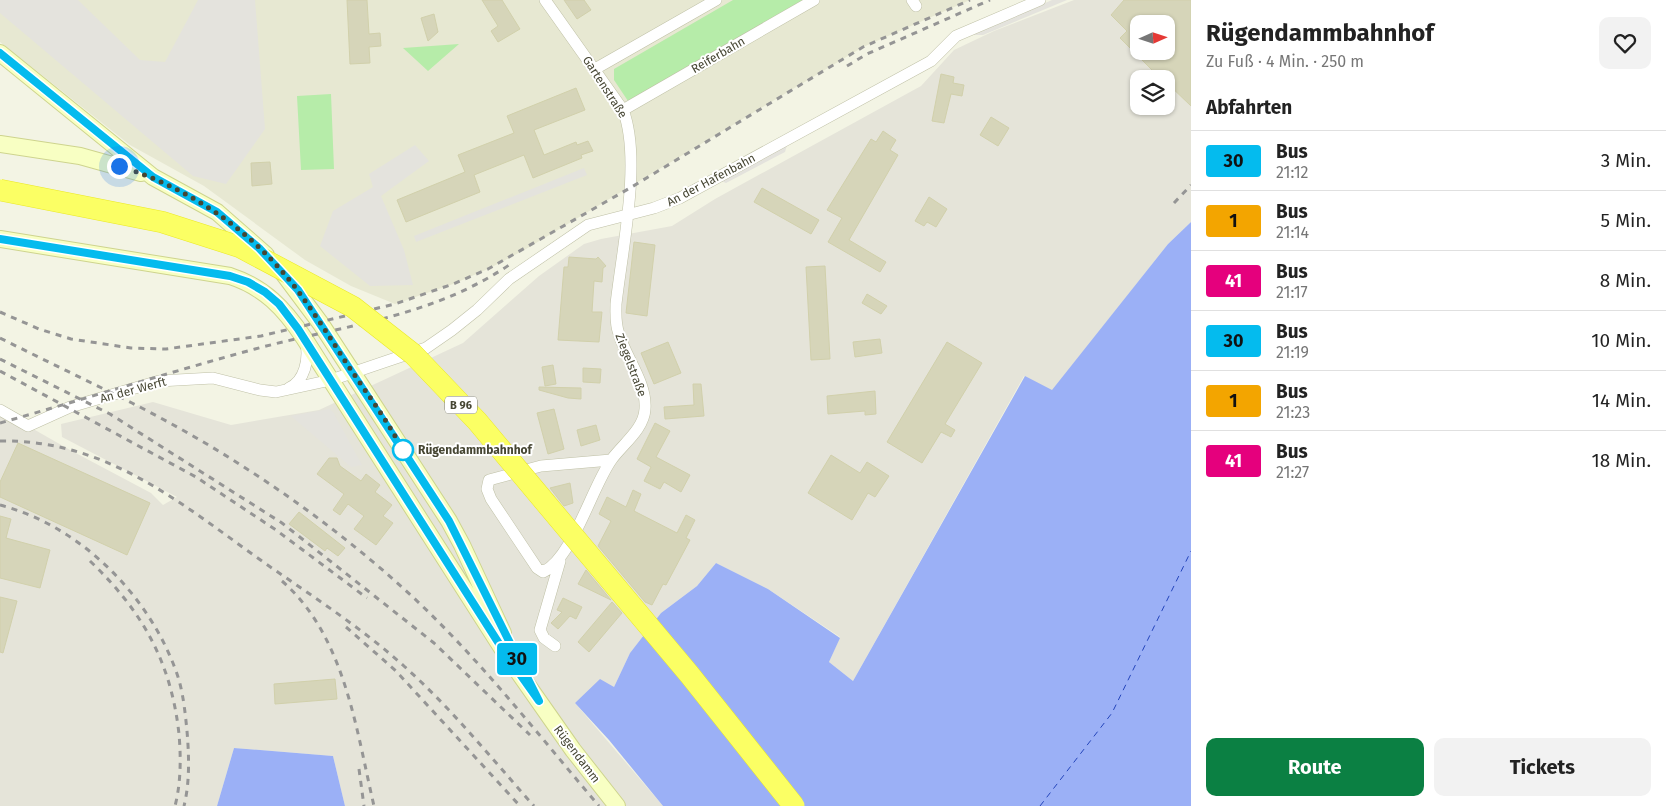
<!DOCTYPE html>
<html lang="de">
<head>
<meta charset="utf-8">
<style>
	body { margin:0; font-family:"Fira Sans",sans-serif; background:#f2f2f2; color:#222; height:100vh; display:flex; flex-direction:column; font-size:19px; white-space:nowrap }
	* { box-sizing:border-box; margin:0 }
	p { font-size:16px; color:#767676 }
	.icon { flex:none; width:28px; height:28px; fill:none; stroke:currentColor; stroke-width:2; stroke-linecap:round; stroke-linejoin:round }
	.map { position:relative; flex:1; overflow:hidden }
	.panel { display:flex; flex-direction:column; background:#fff; width:475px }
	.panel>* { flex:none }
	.badge { padding:0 10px; border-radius:4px; font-size:18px; line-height:32px }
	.needle { width:32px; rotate:87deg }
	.tools { position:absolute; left:1130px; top:15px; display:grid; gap:10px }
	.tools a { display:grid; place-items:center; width:45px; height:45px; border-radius:10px; background:#fff; box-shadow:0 1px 4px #0004; font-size:25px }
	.you { position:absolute; width:25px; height:25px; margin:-12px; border:4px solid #fff; border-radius:50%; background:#1a73e8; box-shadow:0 0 0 8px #1a73e833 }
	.map>.badge { position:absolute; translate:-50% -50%; box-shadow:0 0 0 2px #fff }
	h2 { padding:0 15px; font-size:19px; line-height:45px }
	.round { display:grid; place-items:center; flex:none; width:52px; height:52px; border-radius:10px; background:#f2f2f2 }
	.overview { display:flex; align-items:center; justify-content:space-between; height:85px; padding:0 15px }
	h1 { font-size:24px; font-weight:700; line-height:38px }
	.cta { display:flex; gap:10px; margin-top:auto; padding:10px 15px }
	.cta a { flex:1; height:58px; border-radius:10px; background:#0b8043; color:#fff; font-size:20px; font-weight:700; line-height:58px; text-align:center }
	.cta a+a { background:#f2f2f2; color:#222 }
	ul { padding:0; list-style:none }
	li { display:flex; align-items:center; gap:15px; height:60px; padding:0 15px; border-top:1px solid #e0e0e0 }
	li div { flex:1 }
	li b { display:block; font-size:19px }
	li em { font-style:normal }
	li .badge { min-width:55px; font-weight:700; text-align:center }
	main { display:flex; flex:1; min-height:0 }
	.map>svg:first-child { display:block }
	.residential { fill:#e7e8d2 }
	.industrial { fill:#e5e4d9; fill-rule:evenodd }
	.green { fill:#b6eca9 }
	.parking { fill:#e4e3dd }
	.water { fill:#9bb0f6 }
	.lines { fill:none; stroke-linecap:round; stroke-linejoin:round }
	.ferry { stroke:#2445bb; stroke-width:1; stroke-dasharray:6 5; stroke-linecap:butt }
	.building { fill:#d6d5b9; stroke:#d1d0ab; fill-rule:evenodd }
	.street-casing { stroke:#bfc0a6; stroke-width:12 }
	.secondary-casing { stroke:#ced48e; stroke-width:18 }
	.street { stroke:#fff; stroke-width:11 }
	.secondary { stroke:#f8ffc3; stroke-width:16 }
	.rail { stroke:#959595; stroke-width:3; stroke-dasharray:6 6; stroke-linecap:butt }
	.highway-bridge-casing { stroke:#eae827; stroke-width:22; stroke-linecap:butt }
	.highway-bridge { stroke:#fbff64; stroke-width:21 }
	.line-casing { stroke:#fff; stroke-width:11 }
	.line { stroke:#04bbee; stroke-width:8 }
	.walk { stroke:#464633; stroke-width:5; stroke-dasharray:0 9 }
	.stop-dot { fill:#fff; stroke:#04bbee; stroke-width:2.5 }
	.labels { text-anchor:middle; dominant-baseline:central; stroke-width:4; stroke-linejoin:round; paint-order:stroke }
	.shield { fill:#fff; stroke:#7e7e70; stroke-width:1 }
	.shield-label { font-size:11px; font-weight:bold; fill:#464633 }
	.street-label { font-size:12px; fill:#464633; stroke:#fff }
	.stop-label { font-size:12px; font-weight:bold; fill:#464633; stroke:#fff; text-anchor:start }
</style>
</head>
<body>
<main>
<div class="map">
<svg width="1191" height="806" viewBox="0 0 1191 806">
	<rect width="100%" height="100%" fill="#f3f4e4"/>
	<path class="residential" d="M0,0H970L863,47L526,249L488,269L453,284L395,304L351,286L305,260L204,186L130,145L0,42Z"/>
	<path class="industrial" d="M1074,0H1191V222L1168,244L1052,391L1024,376L853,681L829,662L840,637L768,589L716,563L697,586L661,613L630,653L614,687L575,703L663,806H345L333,756L234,748L217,806H0V410L70,450L151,493L163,505L177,497L62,437L61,424L153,402L231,425L319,410L463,343L539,276L584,244L601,239L672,226L715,199L921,86L954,50L994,31ZM1139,24H1166V51H1139ZM1139,79H1166V106H1139Z"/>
	<path class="green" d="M733,0H809L628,101L614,80V69Z
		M459,44L428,71L403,48Z
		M331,94L334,169L301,170L297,96Z"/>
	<path class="parking" d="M0,0H78L140,60L165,62L198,0H255L265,129L226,184L193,176L0,13Z
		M1052,0H1067L983,35H973Z
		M415,145L429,161L381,196L404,250L413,285L370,286L320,246L333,211L373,187L369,174Z
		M787,145L785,152L726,183L721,181Z
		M584,168L587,175L416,242L414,236Z
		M329,409L333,412L362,465L351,467L291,416Z"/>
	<path class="water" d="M1191,222V806H663L609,740L575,703L600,679L614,687L630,653L661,613L697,586L716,563L768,589L840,638L829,662L853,681L1025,376L1052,390L1168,244Z
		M234,748L333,756L345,806H217Z"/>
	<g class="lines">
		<path class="ferry" d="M1040,806L1112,713L1191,551"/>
	</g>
	<path class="building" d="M347,0H367L369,34L380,33L381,46L369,47L370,63L350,64Z
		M482,0H502L520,29L498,42L491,31L498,26Z
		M564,0H584L591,10L577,19Z
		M1124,0H1191V106L1166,82V79H1161L1120,38L1127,31L1111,15ZM1139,24H1166V51H1139Z
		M434,14L438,32L428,41L421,18Z
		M941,74L954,77L953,83L964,85L962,96L951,94L944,123L932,121Z
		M576,88L585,110L534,130L544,155L576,142L577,145L588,141L593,151L581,155L582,158L533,178L524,155L474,175L480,192L406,222L397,200L465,172L458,155L514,133L507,116Z
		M991,117L1009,128L998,146L980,135Z
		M883,131L896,140L890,150L898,155L849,240L886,262L880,272L828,242L842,218L827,210L871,139L876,142Z
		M270,162L272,184L252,186L251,163Z
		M762,188L819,220L811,234L754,202Z
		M929,197L947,209L936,227L927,222L924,226L915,221Z
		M634,242L655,245L647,316L626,313Z
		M569,257L596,259L598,257L606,266L603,268L602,282L594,281L592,312H602L599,342L558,340L564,267H568Z
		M825,266L830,359L811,360L806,267Z
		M867,294L887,306L881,314L862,303Z
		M880,339L882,353L855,357L853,342Z
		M668,342L681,373L654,384L641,353Z
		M947,342L982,363L945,424L955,430L951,437L941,432L922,463L887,442Z
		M553,365L556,384L545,386L542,367Z
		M583,368L601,369L600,383L583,382Z
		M693,384H701L704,416L665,419L664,407L694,405Z
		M539,387L581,388V399L568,398L539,390Z
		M875,391L876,414L865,415V411L828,414L827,396Z
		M554,409L564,449L548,454L537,413Z
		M655,423L670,431L656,457L690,475L681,492L664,482L660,489L644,481L651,467L637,459Z
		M596,425L600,440L581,446L577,430Z
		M18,443L150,503L127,555L0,497V482Z
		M831,455L860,473L867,462L889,476L875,497L868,493L852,520L808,493Z
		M329,458H337L340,466L361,481L366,474L380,485L375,492L392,505L383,516L393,523L376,545L354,529L364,516L348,504L340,515L333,510L344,494L317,474Z
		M570,483L573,503L564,506L550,488Z
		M633,490L641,494L634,511L677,533L686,515L695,520L686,538L690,540L666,585L663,584L652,605L645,602L598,546L611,521L599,514L607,497L626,507Z
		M299,512L345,548L338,556L327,548L325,551L289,524Z
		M0,516L11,519L6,538L50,550L40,588L0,578Z
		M586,570L611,600L578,584Z
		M0,597L17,601L3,653L0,652Z
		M563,598L582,607L576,619L570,616L558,629L551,623L562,612L557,610Z
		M612,602L622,613L589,652L578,642Z
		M335,679L337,699L275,704L274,684Z"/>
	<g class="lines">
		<defs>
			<path id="street" d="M545,0L623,110C642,159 622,250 616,304C616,314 615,324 619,334C626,358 647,383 645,409C644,429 623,444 612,459C592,486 573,558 543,572L537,568L491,499L487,489L489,480L541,466L611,460
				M912,0L916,6
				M595,69L716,0
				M623,110L814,0
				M289,388C305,381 309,359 306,343
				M0,410L28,426L70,407L159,381L213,378L260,390L276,392L331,380L393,359L426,348L452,330L477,310L509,279L588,225L654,208L680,198L931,61L956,36L1040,0
				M555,646L544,638L540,630L560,561"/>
			<path id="secondary" d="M0,53L153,177L217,212L266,255
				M0,144L80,156L141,173
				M0,239L230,276C264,287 284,308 304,338L505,653L573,750L617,806
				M283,273L321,324L449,521L462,545L503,633"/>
		</defs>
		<use href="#street" class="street-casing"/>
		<use href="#secondary" class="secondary-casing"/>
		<use href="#street" class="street"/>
		<use href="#secondary" class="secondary"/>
		<path class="rail" d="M847,66L867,54L990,0
			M1174,203L1191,185
			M0,312L39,329L71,339L131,348L166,349L261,336L395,304L453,284L488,269L630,188L863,47L970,0
			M0,338C44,360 88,381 132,403C229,452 322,515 403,588C475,653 536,732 599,806
			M0,359L110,414L282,523L434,643L530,735
			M0,371L196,477L276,530L367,598
			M0,423C85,399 170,372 255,349C344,325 430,318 509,265
			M0,441C109,439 185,507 269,566C315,598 363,629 405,667C452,709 492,759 534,806
			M0,505C80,526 148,594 176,671C183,690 185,711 187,731C189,755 190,782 184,806
			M90,561C142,611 171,661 179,734C181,757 181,783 175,806
			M282,581C345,636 356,729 374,806
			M346,627L396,671L520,806
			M359,769L364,806"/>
		<defs>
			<path id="highway-bridge" d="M0,190L162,222L240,247L353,307L413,354L477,421L689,674L794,806"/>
		</defs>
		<use href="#highway-bridge" class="highway-bridge-casing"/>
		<use href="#highway-bridge" class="highway-bridge"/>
	</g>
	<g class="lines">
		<defs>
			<path id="line" d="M0,53L153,177L217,212L259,248L298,290L449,521L539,701L505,653L298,329L279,304L265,292L248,282L230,276L0,239"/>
		</defs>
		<use href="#line" class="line-casing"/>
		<use href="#line" class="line"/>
		<path class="walk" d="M119,166C190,188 253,231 298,291C315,314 331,339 347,364C366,392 387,420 403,450"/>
	</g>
	<circle class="stop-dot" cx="403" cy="450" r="10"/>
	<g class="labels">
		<rect class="shield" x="445" y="396.5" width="32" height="17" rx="4"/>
		<g class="shield-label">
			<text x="461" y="405">B 96</text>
		</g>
		<g class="street-label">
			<text transform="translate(718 55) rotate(-30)">Reiferbahn</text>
			<text transform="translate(605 87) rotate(57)">Gartenstraße</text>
			<text transform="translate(711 180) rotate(-28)">An der Hafenbahn</text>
			<text transform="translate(631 365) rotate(69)">Ziegelstraße</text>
			<text transform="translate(133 390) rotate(-15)">An der Werft</text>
			<text transform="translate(577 754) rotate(53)">Rügendamm</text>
		</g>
		<g class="stop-label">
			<text x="418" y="450">Rügendammbahnhof</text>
		</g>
	</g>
</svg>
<div class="tools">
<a><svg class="needle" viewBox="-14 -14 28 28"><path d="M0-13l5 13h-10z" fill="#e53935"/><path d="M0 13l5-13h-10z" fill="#767676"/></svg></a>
<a><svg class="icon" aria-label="layers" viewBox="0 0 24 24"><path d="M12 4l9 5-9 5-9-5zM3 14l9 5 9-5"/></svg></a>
</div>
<div class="you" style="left:119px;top:166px"></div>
<b class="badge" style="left:517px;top:659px;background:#04bbee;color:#111">30</b>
</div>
<section class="panel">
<div class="overview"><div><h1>Rügendammbahnhof</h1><p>Zu Fuß · 4 Min. · 250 m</p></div><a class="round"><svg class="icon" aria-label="heart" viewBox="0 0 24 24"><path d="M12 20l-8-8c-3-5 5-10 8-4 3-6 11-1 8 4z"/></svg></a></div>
<h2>Abfahrten</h2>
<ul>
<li><span class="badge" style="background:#04bbee;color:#111">30</span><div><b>Bus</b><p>21:12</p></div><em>3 Min.</em></li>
<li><span class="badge" style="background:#f3a500;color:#111">1</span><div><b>Bus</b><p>21:14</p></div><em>5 Min.</em></li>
<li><span class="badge" style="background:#e5007d;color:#fff">41</span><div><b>Bus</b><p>21:17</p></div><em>8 Min.</em></li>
<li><span class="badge" style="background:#04bbee;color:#111">30</span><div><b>Bus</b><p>21:19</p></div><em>10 Min.</em></li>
<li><span class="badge" style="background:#f3a500;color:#111">1</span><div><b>Bus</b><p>21:23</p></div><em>14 Min.</em></li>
<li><span class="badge" style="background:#e5007d;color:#fff">41</span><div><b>Bus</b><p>21:27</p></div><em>18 Min.</em></li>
</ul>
<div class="cta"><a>Route</a><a>Tickets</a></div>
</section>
</main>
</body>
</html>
